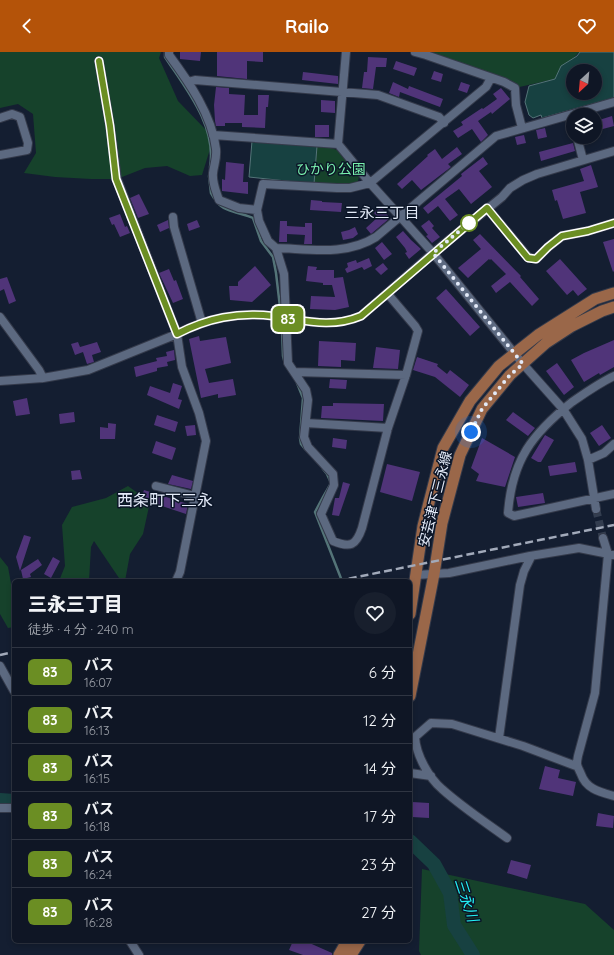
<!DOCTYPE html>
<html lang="ja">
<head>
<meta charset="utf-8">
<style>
	body { margin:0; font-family:Quicksand,"Noto Sans JP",sans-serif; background:#181f2d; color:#f1f3f6; height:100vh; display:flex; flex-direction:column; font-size:15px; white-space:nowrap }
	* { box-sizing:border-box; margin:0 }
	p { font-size:13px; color:#9b9fa7 }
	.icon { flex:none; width:22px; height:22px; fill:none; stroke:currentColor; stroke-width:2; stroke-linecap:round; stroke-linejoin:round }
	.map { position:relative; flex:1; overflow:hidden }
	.sheet { position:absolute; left:12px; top:527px; width:400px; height:364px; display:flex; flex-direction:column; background:#0f1625; border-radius:6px; box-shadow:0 2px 6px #0003,0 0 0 1px #2f3542 }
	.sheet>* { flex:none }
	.badge { padding:0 8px; border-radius:6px; font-size:14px; line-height:26px }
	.needle { width:26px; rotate:206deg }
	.controls { position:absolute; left:566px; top:12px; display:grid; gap:8px }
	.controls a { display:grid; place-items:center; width:36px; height:36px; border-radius:50%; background:#0f1625; box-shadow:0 2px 6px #0003,0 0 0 1px #2f3542; font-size:20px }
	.you { position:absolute; width:20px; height:20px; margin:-10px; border:3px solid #fff; border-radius:50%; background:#1a73e8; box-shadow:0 0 0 6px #1a73e833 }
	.map>.badge { position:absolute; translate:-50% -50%; box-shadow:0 0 0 2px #fff }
	.round { display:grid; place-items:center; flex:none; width:42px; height:42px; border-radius:21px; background:#181f2d }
	.headline { display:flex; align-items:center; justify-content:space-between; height:68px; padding:0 16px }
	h1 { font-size:19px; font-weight:800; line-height:30px }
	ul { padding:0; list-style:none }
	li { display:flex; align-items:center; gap:12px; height:48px; padding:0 16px; border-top:1px solid #2f3542 }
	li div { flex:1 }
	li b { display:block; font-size:15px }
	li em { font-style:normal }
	li .badge { min-width:44px; font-weight:700; text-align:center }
	header { display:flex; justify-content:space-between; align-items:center; height:52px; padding:0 16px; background:#b45309; color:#fff; font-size:18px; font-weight:800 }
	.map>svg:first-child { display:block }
	.green { fill:#16422b }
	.water { fill:#174141; stroke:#547478; fill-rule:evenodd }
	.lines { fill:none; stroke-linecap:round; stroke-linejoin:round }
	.stream { stroke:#547478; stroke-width:2.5 }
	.river { stroke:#174141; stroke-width:14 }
	.building { fill:#503479 }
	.minor-tunnel { stroke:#333d4f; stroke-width:8; stroke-dasharray:8 4; stroke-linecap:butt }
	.minor-casing { stroke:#343a4a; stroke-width:10 }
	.major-casing { stroke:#343a4a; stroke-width:13 }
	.minor { stroke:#5c6980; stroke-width:8 }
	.major { stroke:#9a6749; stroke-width:11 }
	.rail { stroke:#a2aaba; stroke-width:2.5; stroke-dasharray:8 4; stroke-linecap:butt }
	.line-casing { stroke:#fff; stroke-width:9 }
	.line { stroke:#6b8e23; stroke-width:6 }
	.walk { stroke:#e3eaf8; stroke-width:4; stroke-dasharray:0 7.2 }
	.stop-dot { fill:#fff; stroke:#6b8e23; stroke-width:2 }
	.labels { text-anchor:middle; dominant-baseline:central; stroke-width:3; stroke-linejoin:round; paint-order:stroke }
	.park-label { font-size:14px; fill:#79f0ad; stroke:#0b1527 }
	.street-label { font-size:14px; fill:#e3eaf8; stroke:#0b1527 }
	.neighbourhood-label { font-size:15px; fill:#e3eaf8; stroke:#0b1527 }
	.water-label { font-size:15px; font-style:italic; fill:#23f2f5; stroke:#0b1527 }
	.quarter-label { font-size:16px; fill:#e3eaf8; stroke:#0b1527 }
</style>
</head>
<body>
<header><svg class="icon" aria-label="back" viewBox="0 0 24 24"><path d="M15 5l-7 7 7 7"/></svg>Railo<svg class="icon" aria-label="heart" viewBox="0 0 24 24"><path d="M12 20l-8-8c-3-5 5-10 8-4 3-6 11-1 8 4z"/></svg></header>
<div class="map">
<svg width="614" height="903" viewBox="0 0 614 903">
	<rect width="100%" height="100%" fill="#141e31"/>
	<path class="green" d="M0,0H161L159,6L178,49L207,79L211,94L202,123L190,124L167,114L145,116L117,127H91L55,125L24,121L36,101L33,62L18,52L0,56Z
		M413,0H614V5L578,1L555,27L515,36Z
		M317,94L328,95L337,98L359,125L357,132L338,134L314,132Z
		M128,434L150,450L143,482L130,502L125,529H121L94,489L91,495L89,529H59L65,514L62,473L72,455L106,446Z
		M0,505L8,515L12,537L14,540V575L8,576L0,562Z
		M422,817L585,852L614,878V903H421L419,899Z"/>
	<path class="water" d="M580,0H614V46L542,66L541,63L533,66L529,63L525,50L529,34L555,27L561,14L577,4ZM573,19H595V41H573Z
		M252,89L317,94L314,132L249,125Z"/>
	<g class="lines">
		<path class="stream" d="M165,0V5C186,37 217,74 210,115
			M209,124L211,141L214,146
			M217,150C224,160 243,161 253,166L261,189L273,205L276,221L280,255
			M282,278L283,304L285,312
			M297,331L303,346L300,386L301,392L305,397
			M323,417L327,422L331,431L323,445L315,460L342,529"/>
		<path class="river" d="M0,748L14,749
			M410,789L434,812L450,841L454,873L473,903"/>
	</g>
	<path class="building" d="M180,0H201L200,9L180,7Z
		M217,0H263V10L247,9V27L217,24Z
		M368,5L387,6L386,15H376L373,37L362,36L364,20H367Z
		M396,9L417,16L414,24L393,17Z
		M434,19L443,22L441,30L431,27Z
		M303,20L338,24V32L302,28Z
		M393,30L408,37L409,34L443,47L440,55L400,40L399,45L389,41Z
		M461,30L470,33L467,41L458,38Z
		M216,35L229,36V42L245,43L244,63H258V43H269L268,55H266L265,76L242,75V71H225V74H216L215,69L214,53Z
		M501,36L510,47L492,62L491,60L478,69L488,83L481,90L472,77L458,86L453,79L463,73L461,70L482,56L483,57L497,47L493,42Z
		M321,48L335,49V61L321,60Z
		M612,64L614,74L599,78L596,69Z
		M315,73H329V85H315Z
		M545,76L547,85L538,87L536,78Z
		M524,83L526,91L517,93L515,85Z
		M573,91L575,99L541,109L539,100Z
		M457,95L462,102L448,112L451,115L421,138L412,128L402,137L397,132L428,104L427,103L435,97L442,107Z
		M483,105L488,112L479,119L492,135L471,152L459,137L445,147L458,163L450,169L438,154L428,162L423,156L462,124L461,122Z
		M226,110L244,112L243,130H248V142L222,139V127L225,128Z
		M591,113L598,135L580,140L586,161L563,167L557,148L555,149L552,138L584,129L580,117Z
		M139,142L149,162L138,166L130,146Z
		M311,148L322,149V150L342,151L341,160L310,158Z
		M381,155L390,166L371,182L366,176L378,165L374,161Z
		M120,162L125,175L127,174L130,181L120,185L114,172L112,173L109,166Z
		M168,168L169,176L160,180L157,173Z
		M197,168L200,175L189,179L187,172Z
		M429,168L434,174L432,176L440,185L432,191L426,184L428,183L421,174Z
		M280,169H287V174L305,175V171H312V192H304L305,183L287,182V190H279Z
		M355,175L358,182L353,186L343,188L341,180L349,178Z
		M403,179L411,188L421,197L409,207L405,201L407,200L405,196L396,185Z
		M480,182L521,224L520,225L539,247L532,254L510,230L496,241L491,234L506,222L491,207L490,208L489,207L468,226L458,216L481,197L473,188Z
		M614,187V219L613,220L603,190Z
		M382,190L392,202L384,208L375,196Z
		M369,206L372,214L364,218L362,215L347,221L345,217L348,215L347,211L356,208L357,211Z
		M560,207L587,237L578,244L573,238L567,243L546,219Z
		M383,211L388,217L381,223L375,217Z
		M255,214L271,233L252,250L230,248L229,234H238V230Z
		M308,214L317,215L316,218H334V226L343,225L349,255L335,258L310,257L311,244L335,245L332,233H323V231L306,229Z
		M169,217L174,229L176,228L183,247L173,251L159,221Z
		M7,225L16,249L9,252L4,237L0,239V227Z
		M446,237L480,275L470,284L436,246Z
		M199,284L200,289L226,285L231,311L205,317L209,331L233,327L236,343L218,346V342L201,346L189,287Z
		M614,288V315L600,323L599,321L584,330L571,308L584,301Z
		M319,289L356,291L355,309L341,308V315L318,314Z
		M78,290L80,295L97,290L101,300L92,303L94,310L87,312L83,300L75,303L71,292Z
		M376,295L400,298L398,317L373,316Z
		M174,298L175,308L167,310L168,314L157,316V319L136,325L134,315L157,309L156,306L167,304L166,300Z
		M417,305L438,312L437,314L447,322L450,318L469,333L460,345L435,325L413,318Z
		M557,311L574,335L564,343L546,319Z
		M330,327L347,328L346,337L329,336Z
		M173,331L182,334L178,347L182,348L179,357L147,343L150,334L170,341Z
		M27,346L30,362L16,364L13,349Z
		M333,351L384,352L383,369L321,366L322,354H333Z
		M74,360L75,370L60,372L59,362Z
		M513,360L535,376L528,384L506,368Z
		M157,363L178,370L175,380L154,373Z
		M108,371L116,372L115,387H100V375L108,376Z
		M195,373L196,383L187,384L185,374Z
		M602,373L611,386L599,394L590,381Z
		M545,383L554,388L541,410H538L531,406Z
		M333,386L347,388L346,397L332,395Z
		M482,386L515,405L505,435L476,429L479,422L471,416Z
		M156,389L176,396L172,408L152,401Z
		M575,410L577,420L550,424L548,414Z
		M387,412L420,420L412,449L380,440Z
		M80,418L82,427L72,428L71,419Z
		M172,423L193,429L191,437L168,432Z
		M343,430L350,432L339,464L332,463L335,446H339Z
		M144,438L188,452L186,462L141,447Z
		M543,441L545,451L518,455L516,445Z
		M24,483L31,485L20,519L16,505Z
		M53,505L60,509L51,526L44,522Z
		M38,507L42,513L30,522L31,525L23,527L21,518Z
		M545,714L560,718L558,726L576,730L573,744L539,737Z
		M412,750L429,751V766L412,765Z
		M598,761L614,764L613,776L596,774Z
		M511,808L531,813L527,827L507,821Z
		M293,889H305L332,901V903H303L289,898Z"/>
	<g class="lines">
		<path class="minor-tunnel" d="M596,457L603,486"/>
		<defs>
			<path id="minor" d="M169,0V3C189,30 212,63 216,97C217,107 214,112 213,121C212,131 216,139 219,148L239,156L257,158
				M346,0L338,92L370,131L433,201L523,312L563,357L582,387L588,408L596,457
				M415,0L426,3L504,30L515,36L516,53L522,76
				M99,9L110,74L117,127L177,282L182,315L199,361L206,389L180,520L176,529
				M188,30L195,28L378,43L439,65L444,71
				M0,66L12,62L20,65L28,91L27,98L0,103
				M213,83L338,92
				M577,85L583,108
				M487,156L528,205L536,207L548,195L562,184L588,179L614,171
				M173,165L174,175L202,271
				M276,196C310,197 346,204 376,185L496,84L614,50
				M387,241L415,274L418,279L406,323L388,376L362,476C356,494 350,496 333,489L321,462L334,433L333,422L308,395L304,385L308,348L306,338L288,311L284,222L276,196L268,189L259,169L257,158L263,132L337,136H350L370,131L486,35L491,26
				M0,265L39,318L43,326
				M295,320L406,323
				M614,324C599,331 585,341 572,350C532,382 512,408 508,461L514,464L614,442
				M0,329L43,326L88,318L177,282C208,266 237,260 273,264C304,268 330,277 361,264L433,201L502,145L510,136L523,128L537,122L614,99
				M306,371L388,376
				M588,408L604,401L614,392
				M156,434L195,444
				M603,486L608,502L595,641L578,704C576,714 577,713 581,722C586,737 600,740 614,744
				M416,523L449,521L530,504L579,496L614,503
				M0,614L14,639
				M499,686L520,533L524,519L530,507V504
				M410,721L431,724
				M0,756H14
				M507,786C485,770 462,755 442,737C429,726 416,703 415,685L431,671L452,672L523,694L576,714
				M130,889L139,903"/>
			<path id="major" d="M410,562L423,474L443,396L470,349L499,314L538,283L595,247L614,241
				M410,644L434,522L442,471L460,403L482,357L510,323L546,291L572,274L602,259L614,255
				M339,903L347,889
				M351,903L360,889"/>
		</defs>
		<use href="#minor" class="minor-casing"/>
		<use href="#major" class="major-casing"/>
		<use href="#minor" class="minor"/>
		<use href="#major" class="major"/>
		<path class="rail" d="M337,529L614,473
			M0,603L14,600"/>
	</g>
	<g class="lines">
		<defs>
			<path id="line" d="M99,9L110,74L116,127L177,282C208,266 237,260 273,264C304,268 330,277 361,264L487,156L528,206L536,207L548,195L562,184L588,179L614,171"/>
		</defs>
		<use href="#line" class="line-casing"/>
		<use href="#line" class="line"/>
		<path class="walk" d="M469,171L433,201L523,312L510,323L482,357L471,380"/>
	</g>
	<circle class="stop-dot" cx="469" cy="171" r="8"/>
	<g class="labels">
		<g class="park-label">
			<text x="331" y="117">ひかり公園</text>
		</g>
		<g class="street-label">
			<text transform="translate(435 447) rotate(-76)">安芸津下三永線</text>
		</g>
		<g class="neighbourhood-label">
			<text x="382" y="160">三永三丁目</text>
		</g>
		<g class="water-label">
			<text transform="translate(467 848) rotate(72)">三永川</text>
		</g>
		<g class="quarter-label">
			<text x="165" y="448">西条町下三永</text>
		</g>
	</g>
</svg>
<div class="controls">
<a><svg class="needle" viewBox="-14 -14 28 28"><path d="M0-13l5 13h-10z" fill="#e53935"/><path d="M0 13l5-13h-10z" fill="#9b9fa7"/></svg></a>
<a><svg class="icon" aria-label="layers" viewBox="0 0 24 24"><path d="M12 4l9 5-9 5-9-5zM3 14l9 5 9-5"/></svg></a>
</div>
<div class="you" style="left:471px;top:380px"></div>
<b class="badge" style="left:288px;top:267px;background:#6b8e23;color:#fff">83</b>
<section class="sheet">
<div class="headline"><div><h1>三永三丁目</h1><p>徒歩 · 4 分 · 240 m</p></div><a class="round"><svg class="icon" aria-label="heart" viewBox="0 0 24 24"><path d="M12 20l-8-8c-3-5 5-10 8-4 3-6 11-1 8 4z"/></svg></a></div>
<ul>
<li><span class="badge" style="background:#6b8e23;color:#fff">83</span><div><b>バス</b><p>16:07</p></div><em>6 分</em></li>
<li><span class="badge" style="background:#6b8e23;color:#fff">83</span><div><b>バス</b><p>16:13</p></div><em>12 分</em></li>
<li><span class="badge" style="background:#6b8e23;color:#fff">83</span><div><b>バス</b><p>16:15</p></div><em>14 分</em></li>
<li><span class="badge" style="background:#6b8e23;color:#fff">83</span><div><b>バス</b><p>16:18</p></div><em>17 分</em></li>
<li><span class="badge" style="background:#6b8e23;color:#fff">83</span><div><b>バス</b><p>16:24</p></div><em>23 分</em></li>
<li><span class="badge" style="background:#6b8e23;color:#fff">83</span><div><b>バス</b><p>16:28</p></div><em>27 分</em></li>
</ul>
</section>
</div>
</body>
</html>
